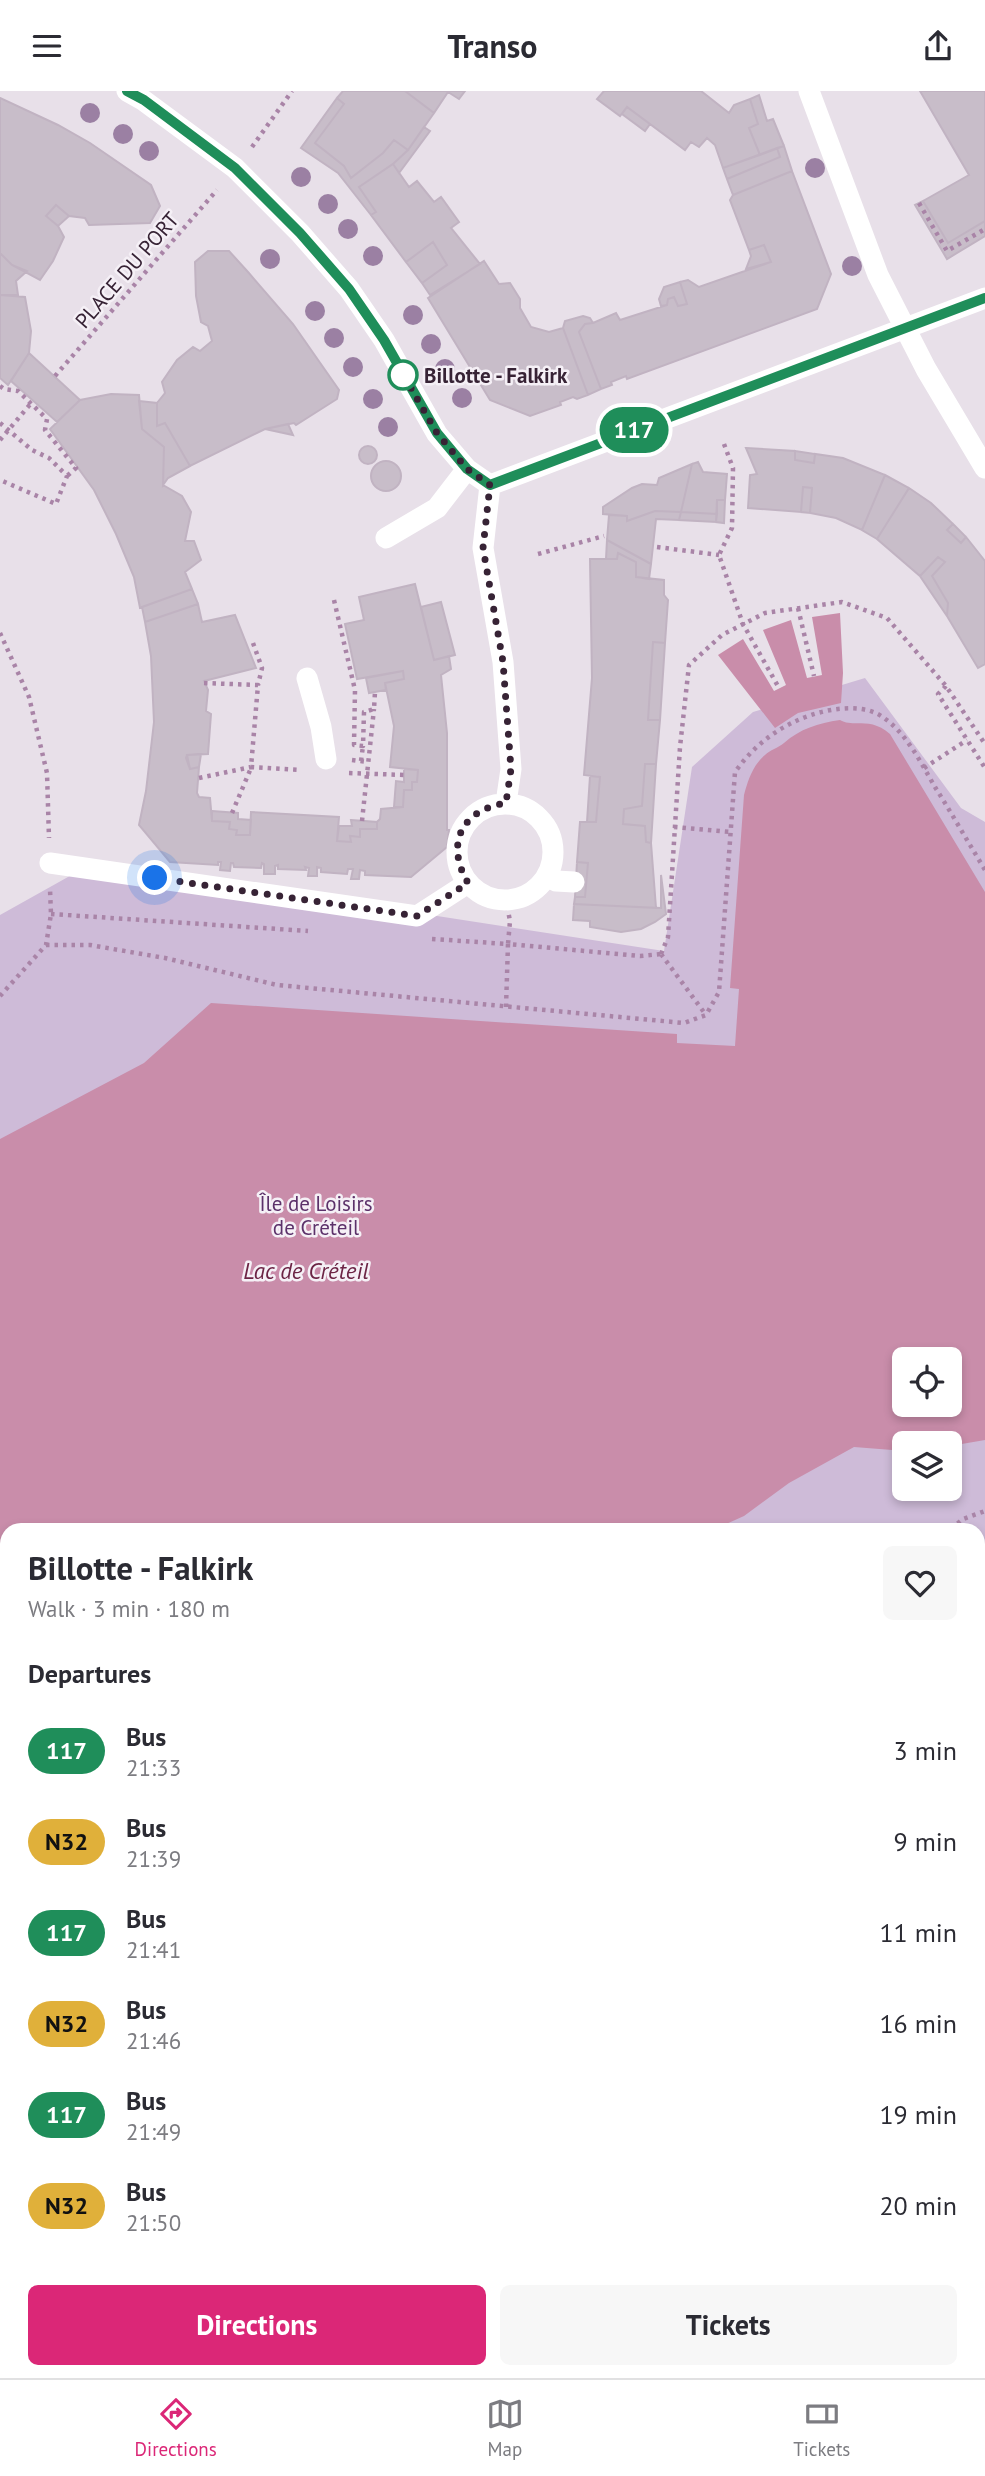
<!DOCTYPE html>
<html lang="en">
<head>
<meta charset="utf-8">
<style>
	body { margin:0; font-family:"PT Sans",sans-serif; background:#f7f7f7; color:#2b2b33; height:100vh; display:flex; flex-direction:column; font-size:26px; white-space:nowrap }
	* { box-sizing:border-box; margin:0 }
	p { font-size:23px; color:#7c7c81 }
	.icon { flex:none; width:38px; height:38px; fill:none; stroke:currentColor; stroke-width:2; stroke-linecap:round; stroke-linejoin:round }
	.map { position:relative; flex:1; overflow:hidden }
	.sheet { position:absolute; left:0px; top:1432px; width:985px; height:856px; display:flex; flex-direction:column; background:#fff; border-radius:21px 21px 0 0; box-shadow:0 4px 10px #0003 }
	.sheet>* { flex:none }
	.badge { padding:0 14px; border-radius:23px; font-size:24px; line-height:46px }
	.controls { position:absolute; left:892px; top:1256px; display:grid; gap:14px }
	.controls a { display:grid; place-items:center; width:70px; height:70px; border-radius:10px; background:#fff; box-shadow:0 4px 10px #0003; font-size:35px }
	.you { position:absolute; width:35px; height:35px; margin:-18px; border:5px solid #fff; border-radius:50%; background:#1a73e8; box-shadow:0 0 0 10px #1a73e833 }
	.map>.badge { position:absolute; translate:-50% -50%; box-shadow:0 0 0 4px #fff }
	h2 { padding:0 28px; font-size:26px; line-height:63px }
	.round { display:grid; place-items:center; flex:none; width:74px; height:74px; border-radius:10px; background:#f7f7f7 }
	.overview { display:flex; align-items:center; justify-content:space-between; height:119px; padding:0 28px }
	h1 { font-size:33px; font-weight:800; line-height:52px }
	.primary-button { display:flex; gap:14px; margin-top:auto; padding:14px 28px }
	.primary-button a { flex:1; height:80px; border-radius:10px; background:#db2777; color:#fff; font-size:28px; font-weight:800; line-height:80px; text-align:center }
	.primary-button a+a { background:#f7f7f7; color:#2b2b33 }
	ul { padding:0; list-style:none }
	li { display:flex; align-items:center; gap:21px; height:91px; padding:0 28px }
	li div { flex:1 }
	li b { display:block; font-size:26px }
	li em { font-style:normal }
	li .badge { min-width:77px; font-weight:700; text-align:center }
	header { display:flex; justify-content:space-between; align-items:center; height:91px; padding:0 28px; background:#fff; font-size:32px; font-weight:800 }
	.dock { display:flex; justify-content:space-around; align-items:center; height:98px; border-top:2px solid #e1e1e2; background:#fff; font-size:19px; color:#7c7c81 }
	.dock a { display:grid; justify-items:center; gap:4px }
	.dock .selected { color:#db2777 }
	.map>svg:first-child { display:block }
	.green { fill:#cebbd8; fill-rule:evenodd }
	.water { fill:#c98daa; fill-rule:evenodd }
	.building { fill:#c8bdc9; stroke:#c1b3c2; stroke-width:2 }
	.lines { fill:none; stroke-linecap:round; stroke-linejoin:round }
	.path { stroke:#a984a7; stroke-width:4.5; stroke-dasharray:3.5 5; stroke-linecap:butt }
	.minor { stroke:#fff; stroke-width:21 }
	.tree { fill:#9b80a3 }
	.line-casing { stroke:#fff; stroke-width:16 }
	.line { stroke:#1f8e5a; stroke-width:10 }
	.walk { stroke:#372335; stroke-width:7; stroke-dasharray:0 12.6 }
	.stop-dot { fill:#fff; stroke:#1f8e5a; stroke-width:3.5 }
	.labels { text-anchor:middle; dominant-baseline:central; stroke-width:5; stroke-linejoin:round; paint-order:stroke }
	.street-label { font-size:21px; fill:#372335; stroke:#f5f0f6 }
	.stop-label { font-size:21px; font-weight:bold; fill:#372335; stroke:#f5f0f6; text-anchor:start }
	.park-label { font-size:21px; fill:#5c316a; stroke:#f5f0f6 }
	.water-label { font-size:23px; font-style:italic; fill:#6c2445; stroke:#f5f0f6 }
</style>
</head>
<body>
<header><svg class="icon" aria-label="menu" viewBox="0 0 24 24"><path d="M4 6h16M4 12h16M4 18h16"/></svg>Transo<svg class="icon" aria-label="share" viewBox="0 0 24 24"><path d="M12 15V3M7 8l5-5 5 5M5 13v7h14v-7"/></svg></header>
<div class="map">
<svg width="985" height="2287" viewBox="0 0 985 2287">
	<rect width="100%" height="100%" fill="#e8e0e9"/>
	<path class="green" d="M865,587L961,717L985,731V1506L978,1511V1438H7V2215L0,2219V824L93,772L664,860L692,676L753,621ZM905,1269H950V1314H905ZM905,1353H950V1398H905Z"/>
	<path class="water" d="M840,522L843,582L841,612L798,622L775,637L718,564L743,548L774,600L786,594L763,539L791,529L807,587L822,584L812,526Z
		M840,629C853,637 870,625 890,643L985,801V1349L950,1355V1353H905V1360L854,1356L789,1392L744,1425L715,1438H612L604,1436L596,1438H7V1852H0V1048L144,972L211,912L677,943V952L735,955L739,898L730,897L744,704C748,689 753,674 765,664C770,659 778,657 784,652C800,638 818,632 840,629ZM905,1269H950V1314H905Z"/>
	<path class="building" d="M343,0H405L434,22L408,59L394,49L383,62L351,87L344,75L315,52L344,13L337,7Z
		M405,0H465L459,8L448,1L434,22Z
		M604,0H701L729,22L734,14L750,8L758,33L749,37L760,64L723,77L715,54L707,47L699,56L691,51L685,59L627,16L620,25L597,8Z
		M920,0H985V130L948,152L923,110L969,84Z
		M759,4L767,30L773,28L784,55L760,64L749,37L758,33L750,8Z
		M0,7L58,34L90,52L151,94L160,115L150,132L89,134L85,127L69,125L56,114L46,125L58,135L64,146L53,170L40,189L12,174L0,162Z
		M337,7L344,13L315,52L344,75L351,87L383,62L394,49L408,59L393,73L359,96L376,121L371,124L338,82L301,57Z
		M627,16L650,33L645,40L622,23Z
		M424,36L430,40L399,82L393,73L408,59Z
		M784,55L792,80L733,104L727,88L780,66L777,57Z
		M777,57L780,66L727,88L723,77Z
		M393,73L409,96L417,90L434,111L441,106L459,131L451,137L480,173L430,204L422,192L447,174L433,151L406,171L371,124L376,121L359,96Z
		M792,80L831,183L817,218L627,288L626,285L611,291L612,294L601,298L579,241L585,233L593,232L616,222L620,229L667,214L668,208L674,206L678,215L687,213L680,191L688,189L699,196L771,171L764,154L749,159L730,109L733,104Z
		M923,110L948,152L985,130V145L947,168L915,114Z
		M56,114L69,125L58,135L46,125Z
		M433,151L447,174L422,192L406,171Z
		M764,154L771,171L746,178L751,165L749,159Z
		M208,160H229L248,181L293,233L339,299L337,308L296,334L294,332L265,338L190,375L165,332L157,335V312L165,302L162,291L177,269L193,256L200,260L212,250L208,235L201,231L196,205L195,171Z
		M0,162L12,174L27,180L16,190L18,204H0Z
		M484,170L499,193L510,192L520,208V217L531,236L549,241L563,237L588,304L577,308L573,306L560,311L561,314L530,325L490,309L428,207Z
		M680,191L687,213L678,215L674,206L668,208L667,214L661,215L659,208L664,196Z
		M0,204L25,206L31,240L29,262L8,294L0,287Z
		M583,225L590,227L593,232L585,233L579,241L601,298L588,304L563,237L565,230Z
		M29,262L80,309L57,331L11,290Z
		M111,303L139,304L142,338L164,356L163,394L182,405L191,421L185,450H194L201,469L185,481L192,498L140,517L134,486L116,443L94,399L50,338L80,309Z
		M139,310L157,312V335L165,332L190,375L168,387L163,394L164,356L142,338Z
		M288,333L293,344L265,338Z
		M359 364a9 9 0 1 1 18 0a9 9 0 1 1-18 0Z
		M746,357L795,360V369L814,372L815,363L843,367L885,384L862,439L836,427L810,422L812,397L803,396L801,421L748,417L750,384L757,383Z
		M795,360L815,363L814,372L795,369Z
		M371 385a15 15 0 1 1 30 0a15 15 0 1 1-30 0Z
		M698,371L703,381L727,383L725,409H717V423L681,421L692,373Z
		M692,373L681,421L655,420L627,430V425L603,423V416L632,397L642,393L657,394L659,387Z
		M885,384L909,397L877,448L862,439Z
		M803,396L812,397L810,422L801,421Z
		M909,397L931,412L953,433L947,439L961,452L966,446L985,470V573L978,577L947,525L948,512L932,485L945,471L938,466L920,485L877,448Z
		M717,409H725L724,432L716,431Z
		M655,420L681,421L679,429L656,428L651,473L607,449L609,424L627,425V430Z
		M681,421L717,423L716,431L679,429Z
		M953,433L966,446L961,452L947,439Z
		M607,449L651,473L649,488L636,486V471L618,462L617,468H606Z
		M618,462L636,471V486L664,489V504L668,509L665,552L653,551L648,629H660L656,673H645L642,715L624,718L623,733L645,735L646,751L651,752L656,817L574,813L575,806H585L588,772L577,771L580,731H596L600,686L584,684L592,587L590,468H617Z
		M938,466L945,471L932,485L948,512L947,525L920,485Z
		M415,493L434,569L449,565L451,578L441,584L447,642V739H449L447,756L411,786L365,784V780L360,779L359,788H351L353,778H348L347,783L321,781V777L317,776V785H308L309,777L305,776L306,779L278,778V774L275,775V783H264V773L262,772L261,777L234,776L233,772H231L230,780L220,779L221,771H218V774L170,771L139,734L146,700L154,631L151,565L145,531L198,513L202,531L235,524L256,577L204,590L208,599L206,620L211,623L208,663L187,664L186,667L190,678L199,676L197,702L199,706L210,707L212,730L230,731L229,738L237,739L236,744H250L251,721L339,726L337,750L351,751L350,745L360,746V738H377V731L380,728L381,718L403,716L404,699H412V691H417L418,679L390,676L394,635L385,592L404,588L403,580L357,588L345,533L364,529L359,506Z
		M192,498L198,513L145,531L142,516Z
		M441,511L455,564L434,569L421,516Z
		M653,551L665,552L660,629H648Z
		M403,580L404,588L385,592L386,599L369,602L366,587Z
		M201,663L199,676L190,678L187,664Z
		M645,673H656L651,752L646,751L645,735L623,733L624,718L642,715Z
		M404,678L418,679L417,691H412V699H404L403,716H394L396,690L404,691Z
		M590,685L600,686L596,731H587Z
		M212,720L238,722V728L251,729L250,744H236L237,739L229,738L230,731L212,730Z
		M351,729L377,731V738H360V746L350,745L351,751L337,750L339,735H352Z
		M577,771L588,772L585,806H575Z
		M661,784L666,823L655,831L641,838L621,841L590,836V830L573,829L574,813L661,817Z
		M978,1818H985V1940H978Z
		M212,2280H470L472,2281L469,2287H213L215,2283Z
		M646,2280H729L743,2287H642Z"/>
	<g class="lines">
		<path class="path" d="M252,56L292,0
			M919,112L947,160L985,138
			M55,285L217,99
			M0,295L4,298L18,300L47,328L45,339L76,377L67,385
			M0,332L32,359L49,367L67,385L56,413L0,389
			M0,349L33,310
			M724,353L733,377L732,437L719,464L743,533L779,597
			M657,456L719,464
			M538,463L604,445
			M334,509L355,599L354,654L363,655L364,621L374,618L375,601
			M798,517L814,585
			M0,542L29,606L47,682L49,747
			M253,552L262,577L258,594
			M204,592L258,594L251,676L301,679
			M946,595L938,603L985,677
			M352,669L368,671
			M361,670L363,655
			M924,677L967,649
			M349,682L404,684
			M199,687L251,676
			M232,722L251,677
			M362,730L374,618
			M674,736L731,741
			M51,823L308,840
			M432,848L508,853L510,830L506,809
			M46,854H90L165,867L277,894L684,932L706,924L719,901L735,681C754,654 779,635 811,624C832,617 865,612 884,627C907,643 921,672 935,696C952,723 968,751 985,779
			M661,863L668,846L680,656L689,574L722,544L765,522L842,511L887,527L946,595L985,653
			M661,863L706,924
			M0,905L46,854L51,823L50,798
			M506,916L508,853L640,865L661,863
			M951,1438L963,1428L985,1420
			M978,1524L985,1520
			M978,1755L985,1759
			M0,1940L7,1939
			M0,2141L7,2137
			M978,2192L985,2193
			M0,2194L7,2191
			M114,2280L122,2287
			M920,2287L921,2284"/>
		<path class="minor" d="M127,0L143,9L235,77L300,142L349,198L384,249L437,343L467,378L490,394
			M809,0L878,184L926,278L985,377
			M490,394L985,207
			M490,394L483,457L503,571L511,678L506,712
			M386,447L437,417L467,378
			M307,587L321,636L326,668
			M457 761a48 48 0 1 1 96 0a48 48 0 1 1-96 0Z
			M50,772L417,825L468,792
			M547,785L556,790L574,791
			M978,1572L985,1567
			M978,1981L985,1982
			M817,2287L820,2280"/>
	</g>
	<g class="tree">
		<circle cx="90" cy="22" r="10"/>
		<circle cx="123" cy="43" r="10"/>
		<circle cx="149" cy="60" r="10"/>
		<circle cx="815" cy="77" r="10"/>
		<circle cx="301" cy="86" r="10"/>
		<circle cx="328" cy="113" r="10"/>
		<circle cx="348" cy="138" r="10"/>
		<circle cx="373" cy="165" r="10"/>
		<circle cx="270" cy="168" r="10"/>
		<circle cx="852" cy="175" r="10"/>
		<circle cx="315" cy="220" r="10"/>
		<circle cx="413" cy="224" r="10"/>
		<circle cx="334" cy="247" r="10"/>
		<circle cx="431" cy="253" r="10"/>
		<circle cx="353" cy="276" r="10"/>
		<circle cx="445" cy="278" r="10"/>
		<circle cx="462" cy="307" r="10"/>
		<circle cx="373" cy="308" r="10"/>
		<circle cx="388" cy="336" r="10"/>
	</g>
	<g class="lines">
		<defs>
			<path id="line" d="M127,0L144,9L235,77L300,142L349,198L384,249L437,342L467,378L490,394L985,207"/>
		</defs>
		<use href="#line" class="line-casing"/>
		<use href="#line" class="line"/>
		<path class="walk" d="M155,787L417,825L468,792C445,753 461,719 506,712L511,678L503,571L483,457L490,394L467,378L437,342L401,280L403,284"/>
	</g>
	<circle class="stop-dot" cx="403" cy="284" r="14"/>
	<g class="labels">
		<g class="street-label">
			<text transform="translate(127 179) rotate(-49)">PLACE DU PORT</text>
		</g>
		<g class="stop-label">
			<text x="424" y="284">Billotte - Falkirk</text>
		</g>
		<g class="park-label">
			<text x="316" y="1112">Île de Loisirs<tspan x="316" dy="24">de Créteil</tspan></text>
		</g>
		<g class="water-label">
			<text x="306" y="1179">Lac de Créteil</text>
		</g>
	</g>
</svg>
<div class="controls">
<a><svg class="icon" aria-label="locate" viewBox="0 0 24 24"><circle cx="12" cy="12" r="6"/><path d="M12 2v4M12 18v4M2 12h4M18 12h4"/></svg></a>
<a><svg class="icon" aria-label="layers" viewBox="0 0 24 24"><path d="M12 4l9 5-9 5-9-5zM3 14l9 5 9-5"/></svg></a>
</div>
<div class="you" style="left:155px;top:787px"></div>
<b class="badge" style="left:634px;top:339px;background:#1f8e5a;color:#fff">117</b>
<section class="sheet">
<div class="overview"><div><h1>Billotte - Falkirk</h1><p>Walk · 3 min · 180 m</p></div><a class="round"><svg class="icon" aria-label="heart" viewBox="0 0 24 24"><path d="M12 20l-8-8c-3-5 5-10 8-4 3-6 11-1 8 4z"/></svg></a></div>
<h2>Departures</h2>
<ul>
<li><span class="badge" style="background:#1f8e5a;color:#fff">117</span><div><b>Bus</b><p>21:33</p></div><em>3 min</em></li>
<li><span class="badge" style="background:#e0b03a;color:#111">N32</span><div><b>Bus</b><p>21:39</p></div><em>9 min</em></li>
<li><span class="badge" style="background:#1f8e5a;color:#fff">117</span><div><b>Bus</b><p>21:41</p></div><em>11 min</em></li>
<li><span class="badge" style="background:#e0b03a;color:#111">N32</span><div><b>Bus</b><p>21:46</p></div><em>16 min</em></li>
<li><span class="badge" style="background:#1f8e5a;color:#fff">117</span><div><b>Bus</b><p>21:49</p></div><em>19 min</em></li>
<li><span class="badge" style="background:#e0b03a;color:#111">N32</span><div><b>Bus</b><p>21:50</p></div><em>20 min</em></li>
</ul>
<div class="primary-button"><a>Directions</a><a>Tickets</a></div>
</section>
</div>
<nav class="dock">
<a class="selected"><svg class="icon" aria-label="directions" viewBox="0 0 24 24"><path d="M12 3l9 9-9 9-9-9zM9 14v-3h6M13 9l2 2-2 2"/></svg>Directions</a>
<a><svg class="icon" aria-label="map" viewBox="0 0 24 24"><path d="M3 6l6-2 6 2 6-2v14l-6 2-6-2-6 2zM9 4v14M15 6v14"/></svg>Map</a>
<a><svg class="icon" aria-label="tickets" viewBox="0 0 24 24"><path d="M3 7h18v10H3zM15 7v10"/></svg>Tickets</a>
</nav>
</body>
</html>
